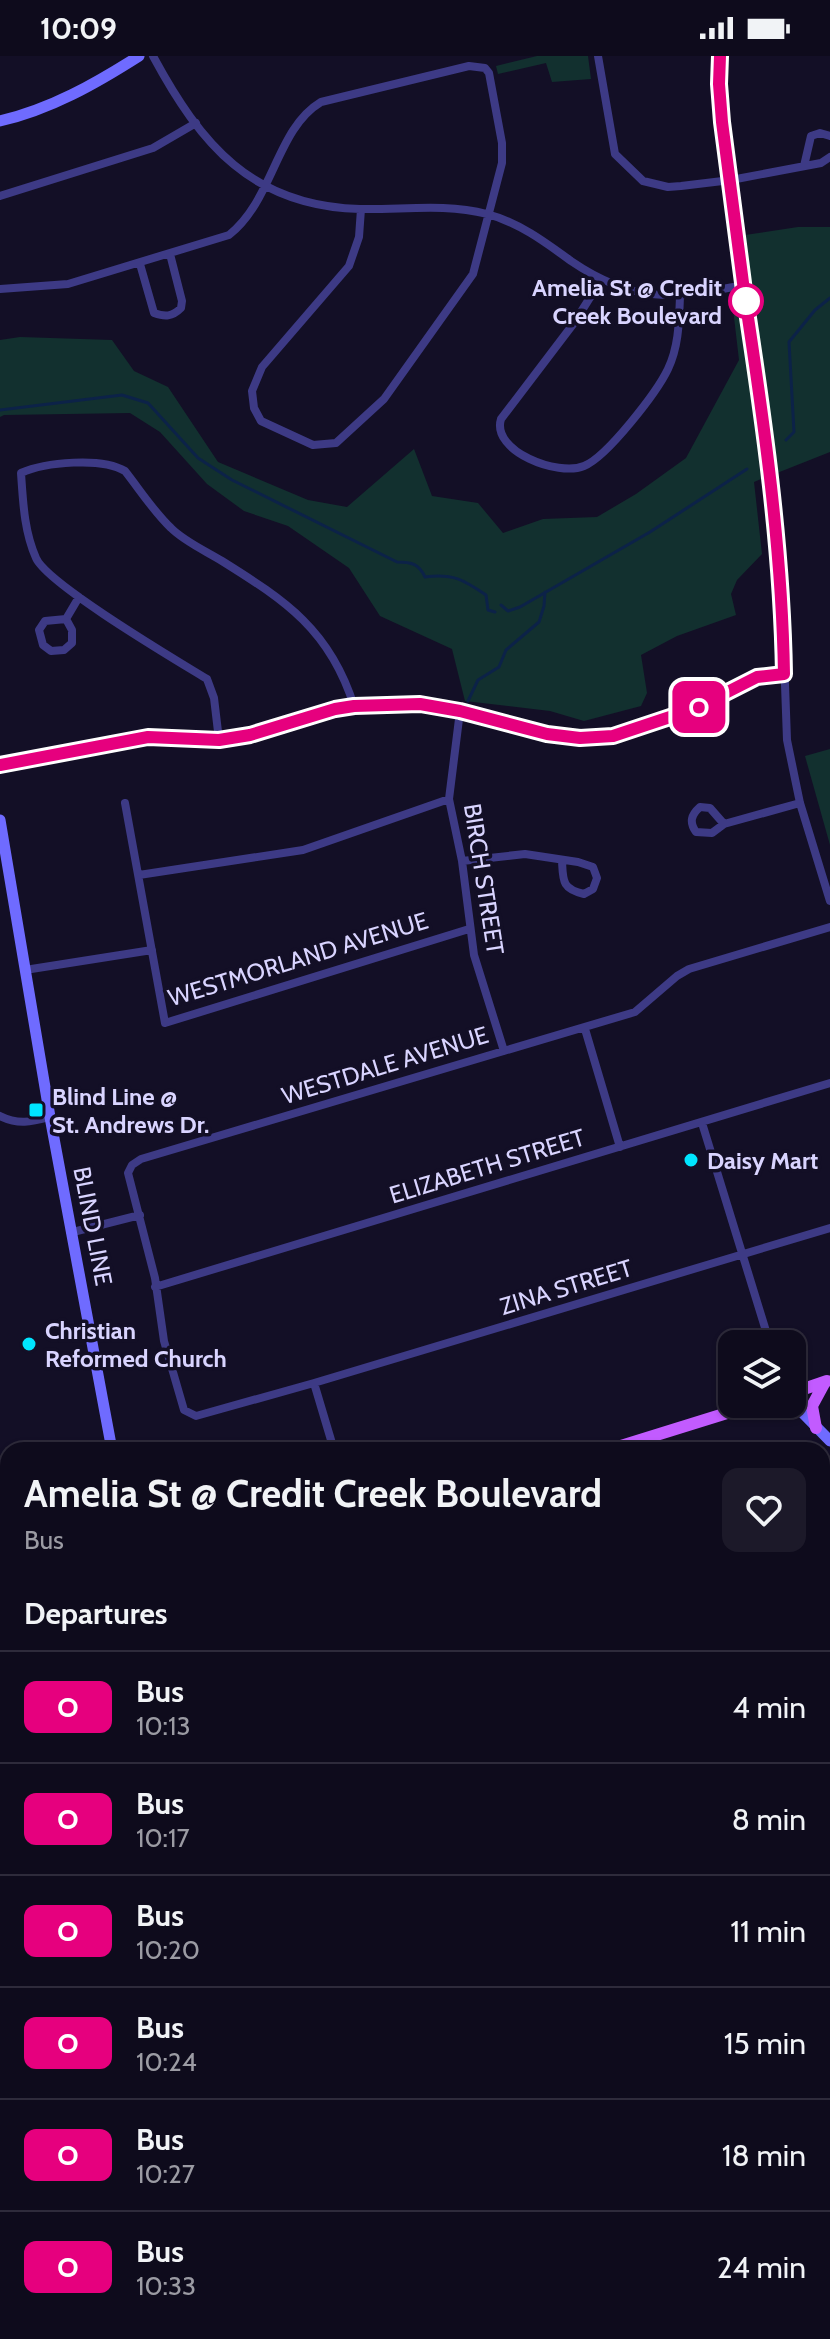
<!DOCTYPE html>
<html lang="en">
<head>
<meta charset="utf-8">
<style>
	body { margin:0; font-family:Cabin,sans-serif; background:#1c1929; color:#f1f3f6; height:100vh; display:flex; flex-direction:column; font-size:30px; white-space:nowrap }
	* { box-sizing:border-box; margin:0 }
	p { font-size:26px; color:#9b9ba3 }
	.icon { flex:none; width:44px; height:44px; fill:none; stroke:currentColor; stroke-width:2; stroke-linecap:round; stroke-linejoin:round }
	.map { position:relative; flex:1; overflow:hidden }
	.side { position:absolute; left:0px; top:1386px; width:830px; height:898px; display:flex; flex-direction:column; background:#0e0b1c; border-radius:24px 24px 0 0; box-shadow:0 2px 6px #0004,0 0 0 2px #2e2b3b }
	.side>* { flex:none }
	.badge { padding:0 16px; border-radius:12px; font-size:28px; line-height:52px }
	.controls { position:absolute; left:718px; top:1274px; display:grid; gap:16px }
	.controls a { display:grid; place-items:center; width:88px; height:88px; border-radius:16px; background:#0e0b1c; box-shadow:0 2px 6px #0004,0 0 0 2px #2e2b3b; font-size:40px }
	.map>.badge { position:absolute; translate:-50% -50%; box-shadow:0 0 0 4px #fff }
	h2 { padding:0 24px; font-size:30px; line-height:72px }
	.round { display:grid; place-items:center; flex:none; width:84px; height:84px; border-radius:16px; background:#1c1929 }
	.head { display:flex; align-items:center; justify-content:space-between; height:136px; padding:0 24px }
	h1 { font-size:38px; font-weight:800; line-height:60px }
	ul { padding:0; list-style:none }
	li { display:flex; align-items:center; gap:24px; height:112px; padding:0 24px; border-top:2px solid #2e2b3b }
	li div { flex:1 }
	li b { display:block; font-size:30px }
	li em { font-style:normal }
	li .badge { min-width:88px; font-weight:700; text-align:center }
	.status { display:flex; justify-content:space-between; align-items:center; height:56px; padding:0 40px; background:#0e0b1c; direction:ltr }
	.status svg { height:22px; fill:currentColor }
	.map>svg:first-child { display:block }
	.green { fill:#12302f }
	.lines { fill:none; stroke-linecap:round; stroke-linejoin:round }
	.stream { stroke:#0c2248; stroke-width:3 }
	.street { stroke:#3d3a85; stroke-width:8 }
	.secondary { stroke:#6f6bff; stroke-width:11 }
	.primary { stroke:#c25bff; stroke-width:12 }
	.line-casing { stroke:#fff; stroke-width:18 }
	.line { stroke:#e6007e; stroke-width:12 }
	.stop-dot { fill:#fff; stroke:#e6007e; stroke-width:4 }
	.poi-dot { fill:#00e5ff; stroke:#130f26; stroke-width:3 }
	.labels { text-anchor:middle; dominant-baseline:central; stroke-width:7; stroke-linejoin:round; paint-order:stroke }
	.stop-label { font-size:24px; font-weight:bold; fill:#d9d4ff; stroke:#130f26; text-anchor:end }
	.street-label { font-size:24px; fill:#d9d4ff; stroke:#130f26 }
	.poi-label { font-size:24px; font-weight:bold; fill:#d9d4ff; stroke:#130f26; text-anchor:start }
</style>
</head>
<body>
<div class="status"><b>10:09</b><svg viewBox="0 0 49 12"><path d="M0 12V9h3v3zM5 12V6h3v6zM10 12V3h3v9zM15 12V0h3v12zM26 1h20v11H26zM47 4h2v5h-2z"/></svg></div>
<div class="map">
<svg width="830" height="2283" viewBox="0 0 830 2283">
	<rect width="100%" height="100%" fill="#130f26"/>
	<path class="green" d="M537,0H588L591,23L552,26L546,7L498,18L496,10Z
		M798,171H830V396L777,417L745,179Z
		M739,243L761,423L754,426L762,498L737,524L731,538L736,559L677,580L641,599L647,637L641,650L584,665L550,655L465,645L452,593L380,560L349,512L288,470L244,455L207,428L160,376L130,357L4,359L0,361V284L20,281L112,284L134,315L168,331L218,406L308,444L347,451L414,393L432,440L478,447L503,477L543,463L597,461L636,438L686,402L739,304L732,244Z
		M830,693V789L805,700Z
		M822,1571L830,1579V1738L822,1749Z"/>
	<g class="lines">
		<path class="stream" d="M0,354L122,339L148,347L198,402L232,424L397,506C412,506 419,508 425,521C453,517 464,524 486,539L488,554L495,556
			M786,384L794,376L789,286L815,254L830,242
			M501,549L508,555L520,551L650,476L747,413
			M468,645L478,624L499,611L506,594L539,566L544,550L545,536
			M0,1555L8,1554
			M822,1579L830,1576
			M121,2276V2283
			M36,2283L39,2276"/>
		<path class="street" d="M153,0C201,89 252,150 360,153C402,154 445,147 487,158C518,166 545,186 571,205C634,248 673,243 744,229
			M598,0L615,98L643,125L668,131L681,130L731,124L821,107L830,101
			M720,0L719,28L722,66L757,306L772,445L783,573L787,684L800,747L830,845
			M804,110L811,80L820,77L830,80
			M0,140L153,92L196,67
			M140,208L154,257C165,261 172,261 181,252L182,245L170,198
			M601,224L574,267L501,363C491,395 558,421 584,410C607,401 657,336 668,313C679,290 679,265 680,240
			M0,233L68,228L229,179C274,143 276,73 321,46L469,10L485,12L489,17L502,87V107L473,218L384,343L336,387L313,389L261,365L254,352L252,335L262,311L349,210L359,181L361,153
			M66,563L45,565L39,574L43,589L51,595L64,594L72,587V574L66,563L79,541
			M460,655L449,743L462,805L474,899L504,995
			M219,684L214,642L207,623C176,604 47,528 36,502C24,475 23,445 21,417C45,406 102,401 125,415C140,434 154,456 171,472C185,486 206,495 222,505C286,545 330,574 354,650
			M0,709L148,681L219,684L250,679L335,653L354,650L420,648L460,655L547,678L580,682L613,680L694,653L757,621L784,618
			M125,747L165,967L469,873
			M724,768L710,752L700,751C691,759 689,766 696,776L712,777L724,768L800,747
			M462,805L525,798L578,806L593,811L597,822L593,833L584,838C562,833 563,825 562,805
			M139,819L303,794L449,743
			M830,871L689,913L677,920L635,956L141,1103L132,1109L128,1117L155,1222L164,1285L184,1354L196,1360L314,1327L830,1172
			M25,914L152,894
			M585,973L620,1091
			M0,1060C18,1069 31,1066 50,1061
			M702,1067L770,1288
			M73,1176L140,1159
			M155,1231L830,1027
			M314,1327L334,1394
			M8,1857C1,1868 1,1874 8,1885
			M822,1883L830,1889
			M822,2002L830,2009
			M535,2276L552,2283"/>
		<path class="secondary" d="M0,65C51,53 95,28 139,0
			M0,764L50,1061L112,1394
			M792,1346L830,1385
			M822,1941L830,1930
			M598,2283L599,2276"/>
		<path class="primary" d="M792,1337L827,1325
			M816,1372L812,1350L825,1326
			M608,1394L756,1348
			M0,1576L8,1574"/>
	</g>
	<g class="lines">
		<defs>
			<path id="line" d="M0,709L148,681L219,684L250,679L335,653L354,650L420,648L460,655L547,678L580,682L613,680L694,653L757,621L784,618C782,492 764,366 745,242C737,183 730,124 722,66L719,28L720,0"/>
		</defs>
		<use href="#line" class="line-casing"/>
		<use href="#line" class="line"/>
	</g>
	<circle class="stop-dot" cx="746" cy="245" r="16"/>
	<g class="poi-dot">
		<rect x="28" y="1046" width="16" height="16" rx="4"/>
		<circle cx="691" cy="1104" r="8"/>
		<circle cx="29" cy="1288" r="8"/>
	</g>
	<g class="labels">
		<g class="stop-label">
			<text x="722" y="231">Amelia St @ Credit<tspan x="722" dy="28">Creek Boulevard</tspan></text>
		</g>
		<g class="street-label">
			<text transform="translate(484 823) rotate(81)">BIRCH STREET</text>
			<text transform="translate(298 903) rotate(-17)">WESTMORLAND AVENUE</text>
			<text transform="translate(385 1009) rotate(-17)">WESTDALE AVENUE</text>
			<text transform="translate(487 1110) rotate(-17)">ELIZABETH STREET</text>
			<text transform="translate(93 1170) rotate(79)">BLIND LINE</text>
			<text transform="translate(566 1231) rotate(-17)">ZINA STREET</text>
		</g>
		<g class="poi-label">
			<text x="52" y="1040">Blind Line @<tspan x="52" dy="28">St. Andrews Dr.</tspan></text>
			<text x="707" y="1104">Daisy Mart</text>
			<text x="45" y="1274">Christian<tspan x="45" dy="28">Reformed Church</tspan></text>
		</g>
	</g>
</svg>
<div class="controls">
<a><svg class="icon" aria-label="layers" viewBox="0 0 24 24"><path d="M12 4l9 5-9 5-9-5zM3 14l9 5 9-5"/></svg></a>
</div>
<b class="badge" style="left:699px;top:651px;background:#e6007e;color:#fff">O</b>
<section class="side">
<div class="head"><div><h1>Amelia St @ Credit Creek Boulevard</h1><p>Bus</p></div><a class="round"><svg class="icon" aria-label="heart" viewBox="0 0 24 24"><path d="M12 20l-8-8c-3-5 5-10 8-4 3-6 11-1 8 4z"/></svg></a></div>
<h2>Departures</h2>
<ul>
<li><span class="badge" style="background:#e6007e;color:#fff">O</span><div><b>Bus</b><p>10:13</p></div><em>4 min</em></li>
<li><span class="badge" style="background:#e6007e;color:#fff">O</span><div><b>Bus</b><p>10:17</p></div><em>8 min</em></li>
<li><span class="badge" style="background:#e6007e;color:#fff">O</span><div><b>Bus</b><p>10:20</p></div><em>11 min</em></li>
<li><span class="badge" style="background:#e6007e;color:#fff">O</span><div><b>Bus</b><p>10:24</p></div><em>15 min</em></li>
<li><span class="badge" style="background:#e6007e;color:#fff">O</span><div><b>Bus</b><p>10:27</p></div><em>18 min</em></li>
<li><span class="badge" style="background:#e6007e;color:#fff">O</span><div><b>Bus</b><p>10:33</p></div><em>24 min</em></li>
</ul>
</section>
</div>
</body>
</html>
